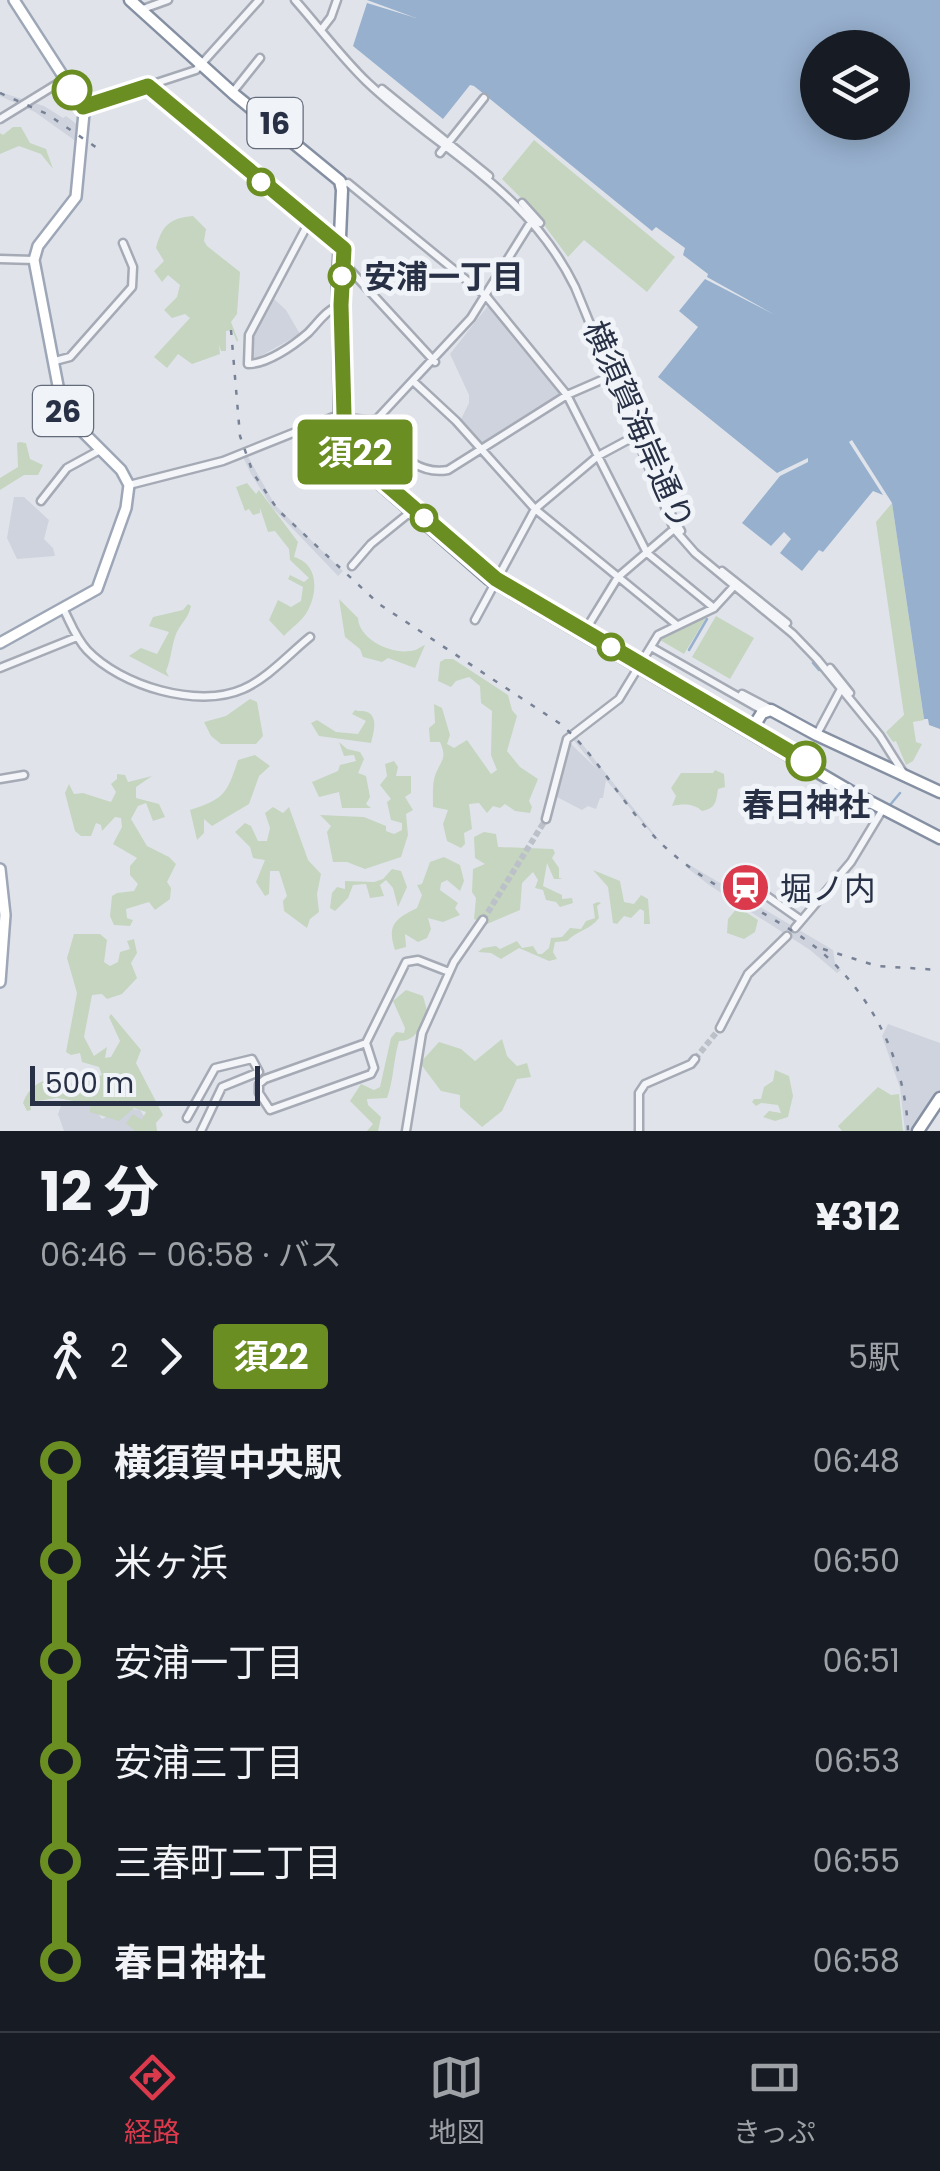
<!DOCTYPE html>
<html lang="ja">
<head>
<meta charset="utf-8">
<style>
	body { margin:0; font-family:Poppins,"Noto Sans JP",sans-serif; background:#242831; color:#f1f3f6; height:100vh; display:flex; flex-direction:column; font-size:38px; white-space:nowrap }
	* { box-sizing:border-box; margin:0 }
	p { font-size:32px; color:#9ea1a6 }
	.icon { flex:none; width:55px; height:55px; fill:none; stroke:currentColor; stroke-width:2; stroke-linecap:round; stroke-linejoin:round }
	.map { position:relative; height:1131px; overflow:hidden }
	.panel { display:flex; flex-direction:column; background:#171b24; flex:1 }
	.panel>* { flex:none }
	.badge { padding:0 20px; border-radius:8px; font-size:35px; line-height:65px }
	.buttons { position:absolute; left:800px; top:30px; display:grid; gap:20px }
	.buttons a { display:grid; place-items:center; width:110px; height:110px; border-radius:50%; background:#171b24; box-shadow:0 5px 25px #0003; font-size:50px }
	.scale { position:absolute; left:30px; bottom:25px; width:230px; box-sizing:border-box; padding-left:10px; border:5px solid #273044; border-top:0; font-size:28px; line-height:35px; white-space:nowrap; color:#273044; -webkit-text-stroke:8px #f0f3f8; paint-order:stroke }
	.map>.badge { position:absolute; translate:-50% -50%; box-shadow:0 0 0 5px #fff }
	.legs { display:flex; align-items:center; gap:15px; height:110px; padding:0 40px; font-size:32px }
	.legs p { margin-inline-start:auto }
	.headline { display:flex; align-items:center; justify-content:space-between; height:170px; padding:0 40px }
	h1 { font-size:55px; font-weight:700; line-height:75px }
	ul { padding:0 40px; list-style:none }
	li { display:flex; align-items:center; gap:35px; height:100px; font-size:38px }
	li i { display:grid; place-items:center; width:15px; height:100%; margin:0 12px; background:currentColor }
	li i::after { content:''; width:25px; height:25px; margin:-12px; border:8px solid; border-radius:50%; background:#171b24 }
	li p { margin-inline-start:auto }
	li:first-child i { background:linear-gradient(#0000 50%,currentColor 0) }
	li:last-child i { background:linear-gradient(currentColor 50%,#0000 0) }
	.menu { display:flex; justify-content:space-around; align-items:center; height:140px; border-top:2px solid #363941; background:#171b24; font-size:28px; color:#9ea1a6 }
	.menu a { display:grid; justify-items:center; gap:5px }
	.menu .on { color:#db394c }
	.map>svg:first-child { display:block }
	.built { fill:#ced3dd }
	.green { fill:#c5d5c0 }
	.water { fill:#97b0ce; fill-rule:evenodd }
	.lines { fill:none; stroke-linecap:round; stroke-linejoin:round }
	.stream { stroke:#97b0ce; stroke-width:2.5 }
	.tertiary-tunnel { stroke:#bbc0c9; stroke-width:6; stroke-dasharray:6 3; stroke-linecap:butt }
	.tertiary-casing { stroke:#a5aab5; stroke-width:11 }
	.primary-casing { stroke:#9ea7b7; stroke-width:14 }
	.trunk-casing { stroke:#8690a3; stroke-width:15 }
	.tertiary { stroke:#f3f5f8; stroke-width:6 }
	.primary { stroke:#fff; stroke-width:9 }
	.trunk { stroke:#fff; stroke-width:10 }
	.rail { stroke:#788296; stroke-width:2.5; stroke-dasharray:5 10; stroke-linecap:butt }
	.line-1-casing { stroke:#fff; stroke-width:22 }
	.line-1 { stroke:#6b8e23; stroke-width:15 }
	.stop-1-dot { fill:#fff; stroke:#6b8e23; stroke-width:5 }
	.labels { text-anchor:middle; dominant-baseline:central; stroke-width:10; stroke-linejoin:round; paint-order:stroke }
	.shield { fill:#f0f3f8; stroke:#636a7a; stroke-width:2.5 }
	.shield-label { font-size:30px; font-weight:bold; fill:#273044 }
	.stop-label { font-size:32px; font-weight:bold; fill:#273044; stroke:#f0f3f8; text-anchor:start }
	.street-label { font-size:32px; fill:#273044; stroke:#f0f3f8 }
	.poi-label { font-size:32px; fill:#273044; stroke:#f0f3f8; text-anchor:start }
</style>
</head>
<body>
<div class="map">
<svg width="940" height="1131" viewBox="0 0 940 1131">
	<rect width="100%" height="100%" fill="#e0e4ea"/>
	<path class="built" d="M0,92L44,106L63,118L66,116L78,125L77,136L74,140L35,112L0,96Z
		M273,298L286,310L300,334L250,362L251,338Z
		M491,306L560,391L559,395L482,443L460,421L469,403V395L450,354L487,307Z
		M247,455L275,505L343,571L338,576L272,507L251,474L243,457Z
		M14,497H24L49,520L44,539L53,548L55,556L17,559L7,538Z
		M575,735L659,840L658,841L606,780L603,798H600L596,809L588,806L582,810L555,796L569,742L597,769L572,738Z
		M688,864L833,950L835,963L841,970L837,973L810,950L709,885L686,867Z
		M888,1024L940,1043V1091L913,1131H905L900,1088L882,1036Z
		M62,1103L91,1104L102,1119L124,1108L140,1110L146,1119L138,1131H64L58,1114Z"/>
	<path class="green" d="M13,127H21L30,143L46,149L53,169L41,154L19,146L0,154V133L3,135Z
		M534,140L675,257L647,292L584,240L568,257L533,210L502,179Z
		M193,216L206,229L204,241L207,246L240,272L237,314L231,322L238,340L237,342L232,330L226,331V351H221L219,345L220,354L192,364L178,354L167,368L154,357L190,318L185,314L172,318L164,310L177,297L180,285L168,275L162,282L154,271L164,261L156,248C162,225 170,218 193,216Z
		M20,442L26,443L30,459L43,465L38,475H24L0,490V478L18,467L17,443Z
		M247,483L256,494L259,490L298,542L294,557C319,564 318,593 307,612C302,621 291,628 284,636L269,620L278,600L291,607L301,601L303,587L288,579L290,575L304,582L309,578L290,560L289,549L275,531L268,532L260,508V513L253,515L249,509L245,511L236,487Z
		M892,503L924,720L913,722L916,742L922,744L913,761L906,765L896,741L893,742L886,732L904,715L876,522Z
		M339,599L358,618C359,639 390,654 410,651C416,651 420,647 425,645L415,668L388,658L382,662L363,657L360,649L345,637Z
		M188,604L191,606C188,620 179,624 175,637C171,650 171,659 166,671L169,677L129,656L141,648L157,654L169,632L149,626L153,617L183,610Z
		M707,616L684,654L660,640L663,635Z
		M716,616L754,638L730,679L692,657Z
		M445,659H453L508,695L512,710L517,716L507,751L520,767L538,779L529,801L532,807L530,813L515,811L505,804L500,808L493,806L487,813L479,803L469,804L472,829L464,833L465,844L461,848L447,841L443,824L448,810L433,807C433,796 432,782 436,773C442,759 447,758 440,742H430L429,728L435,723L434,704L442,708L450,735L447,744L454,748L467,740L491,774L497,770L491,755L492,711L481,703L480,686L469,677L456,681L451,687L438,681L440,662Z
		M250,699L257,702L263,736L256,744H221L211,736L204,722L226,716Z
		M355,710C359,712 363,710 367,712C379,716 373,735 371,743L319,736L311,723L317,720L336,732L358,734L366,721L352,714Z
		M339,742L347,749L360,752L364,759L358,773L366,776L370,797L366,804L371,808H342L339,792L319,797L312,782L338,771L340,765L356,761L354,755L344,756Z
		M255,755L270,766L259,776L249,804L212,826L204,819V833L197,840L190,810C224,799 227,794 238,760Z
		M394,761L398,767L396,776H411V793L405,797L413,810L406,814L408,835L401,857L365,869L347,862H333L327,832L331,826L320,815L364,817L386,826V831L394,834L402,830V823L391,820L387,802L391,799L380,785L387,776L385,764Z
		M715,770L724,774L725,787L718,789C716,802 716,808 702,811C693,803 683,804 672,806L676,796L671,788L681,773H713Z
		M117,774L125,775L128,782L152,776L136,787V798L159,804L165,817L153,821L146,803L138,806L131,819L147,846L169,857L176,864L167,882L171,888L170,899L155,910L149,902L126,909L127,918L133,920L130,926L114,925L110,916L112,896L117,893L134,891L138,884L130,875V866L137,858L113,844L122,827L121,818L115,817L102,831L101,825L96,823L91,836H81L75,831L65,793L69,784L74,794L83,793L111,802L116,792L111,784L117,779Z
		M273,807L283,813L289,807L308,860L321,874L317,894L319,912L310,919L307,928L284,911L283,901L287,896L279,871H270L269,894L265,896L256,882L265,860L253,858L250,847L235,832L245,823L251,826L258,841H267L270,828L265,813Z
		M484,832L496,834L498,847L553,849L555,853L552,858L559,868V878L563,879H554L547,863L543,886L562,895V899L572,898L573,903L560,907L556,902L546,900L543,890L535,888L538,880L533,872L522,883L520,910L487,924L474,919L476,898L472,892L473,869L485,864L475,858L474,837Z
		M444,857L460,865L464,881L460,891L447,880L441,883L440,890L458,903L455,908L460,915L443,922L428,918L431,929L427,938L418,942L405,934L406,947L395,950C386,924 397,918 417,908L422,895L417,885L422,884L430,862Z
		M392,869L401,871L407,887L398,907L393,888L386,880L380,885L384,896L370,898L366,884L353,885L348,898L335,911L330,908L332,893L337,887L345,889V881L374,882L383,879Z
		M593,870L620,881L624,902L634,904L641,895L648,899L650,924H644V911L640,909L631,918L624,916L617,924L613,923L608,887Z
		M598,902L601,903L597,906L599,918C590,930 576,931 567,941L555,942L553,952L557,959L549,961L519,948L501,959L491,953L478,952L483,948L496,946L500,949L517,941L522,948L533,946L538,954H542L549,948L551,938L562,937L570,928L581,929L586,921L595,918L593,904Z
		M738,907L758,920L755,932L744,939L727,933L728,919Z
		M74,934H100L107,940L104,962L110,966L118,962L120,952L130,949L127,941L134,939L137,953L131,963L137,978L122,994L107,999L102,994L92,995L84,1037L94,1056L107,1047L105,1058L111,1057L120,1041L109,1017L111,1014L141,1050L136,1063L163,1115L156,1123L157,1131H135L126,1123L133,1114L142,1120L138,1127L146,1112L134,1108L119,1121L90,1112V1104L57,1098L30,1102L31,1110L27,1111L23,1103C31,1079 56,1073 76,1086L102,1075L99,1067L82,1062L80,1053L71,1055L66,1052L77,993L67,958Z
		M406,990L423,996L428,1014C421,1027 416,1041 399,1041C393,1061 394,1079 387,1098L367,1099L368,1105L381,1117L378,1131H367L373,1124L350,1101L361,1084L374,1090L380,1087L391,1038L396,1032L404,1033L405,1028L393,1001Z
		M502,1039L507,1056L517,1066L527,1063L531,1077L517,1079L502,1111L482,1127L460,1107V1095L441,1091L420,1063L439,1042L461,1049L475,1061Z
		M775,1070L789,1076L793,1096L788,1117L775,1121L763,1117L769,1111L781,1113L778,1105L761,1103L756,1106L752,1102L754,1099H761L764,1087L773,1081Z
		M878,1087L891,1095L899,1094L903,1131H842L838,1126Z"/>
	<path class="water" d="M367,0H940V729L929,725L928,719H924L892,503L852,440L849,442L883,495L873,491L823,552L819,550L802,571L780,553L791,539L784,532L771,546L742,523L780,476L808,462V458L777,473L658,377L698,327L679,311L705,279L775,315L707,277L708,274L683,255L685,248L656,227L652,231L474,86L470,85L443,119L353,46L367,3L416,18ZM818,48H892V122H818Z"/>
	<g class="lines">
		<path class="stream" d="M689,650L707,619
			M813,663L819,670
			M890,805L900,793"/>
		<path class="tertiary-tunnel" d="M483,920L546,819
			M695,1059L720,1028"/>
		<defs>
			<path id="tertiary" d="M295,0C319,27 341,57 367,82C442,153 527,189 575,287L674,529L695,553L793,634L817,659L880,736L904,774
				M143,9L168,0
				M321,30L331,17L337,0
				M147,86L339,245
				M382,89L489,176
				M232,93L260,58
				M83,107L196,70L259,0
				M0,119L65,79
				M440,153L484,98
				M341,184L348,183L486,296L567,395L647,553L714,608
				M522,203L540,223
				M309,222L249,335L248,364C267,364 293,346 308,333C318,323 326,310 340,305
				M0,259L34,260
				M340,259L435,362
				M606,354L672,516L681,531
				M55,361L70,357L132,287L133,267L123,243
				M413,381L456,421L535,509L677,625
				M374,421L373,428C395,448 415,476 448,470L567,395L613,375
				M129,485L223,461L333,417C346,417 369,422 377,419L471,318L534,217
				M41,501L67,468L100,450
				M352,566L371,544L413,510
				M722,571L787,623
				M64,610C71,624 76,638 87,650C121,686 198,709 243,689C268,678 290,653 310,637
				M475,620L535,509L598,456L637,435
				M583,634L618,577L674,529
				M651,647L760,709L761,714
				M0,668L77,637
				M830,668L850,693
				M742,694L771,709
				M817,734L841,689
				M0,779L24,775
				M546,819L567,739L619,699L658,635L714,608L736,584
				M756,883L764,894L801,920
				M795,928L851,862L883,809
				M720,1028L748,974L787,936
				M366,1043L374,1068L371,1074L270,1110L259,1093V1084L265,1079L366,1043L406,962L418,960L449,972
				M187,1118L215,1068L252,1059L259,1072L222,1087L201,1131
				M406,1131L422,1033L454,962L483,920
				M639,1131V1093L645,1084L691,1064L695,1059"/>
			<path id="primary" d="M0,643L97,589L126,508L129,485L121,470L63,412L34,260L38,246L76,197L84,113L83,107L14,0
				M0,869L5,915L0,982"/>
			<path id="trunk" d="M130,0L235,95L340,181L342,190L338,284L340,423L350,452L361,467L489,579L855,794L940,838
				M752,729L762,713L771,710L817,735L940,792
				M918,1131L940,1098"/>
		</defs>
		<use href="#tertiary" class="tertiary-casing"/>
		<use href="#primary" class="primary-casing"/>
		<use href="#trunk" class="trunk-casing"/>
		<use href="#tertiary" class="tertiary"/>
		<use href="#primary" class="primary"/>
		<use href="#trunk" class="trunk"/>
		<path class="rail" d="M0,93L47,114L100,150
			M231,330L240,436L253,473L278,510L379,604L562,725C602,761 626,812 666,848C703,882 752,905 794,932C862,974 905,1052 908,1131
			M823,949L877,966L940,970"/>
	</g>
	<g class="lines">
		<defs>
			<path id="line-1" d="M72,90L83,107L148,86L344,249L341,305L344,415L353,449L364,465L496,579L806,761"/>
		</defs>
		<use href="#line-1" class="line-1-casing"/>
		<use href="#line-1" class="line-1"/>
	</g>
	<defs>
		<symbol id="station-disc" viewBox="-11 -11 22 22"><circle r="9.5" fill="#db394c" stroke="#f0f3f8"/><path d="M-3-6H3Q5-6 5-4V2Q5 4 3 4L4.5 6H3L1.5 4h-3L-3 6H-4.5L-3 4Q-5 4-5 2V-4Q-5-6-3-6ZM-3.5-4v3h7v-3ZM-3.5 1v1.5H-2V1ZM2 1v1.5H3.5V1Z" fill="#fff"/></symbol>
	</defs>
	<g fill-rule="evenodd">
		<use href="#station-disc" x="718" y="860" width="55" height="55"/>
	</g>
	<g class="stop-1-dot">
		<circle cx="72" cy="90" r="18"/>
		<circle cx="261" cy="182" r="12"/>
		<circle cx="342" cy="276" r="12"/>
		<circle cx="424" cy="518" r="12"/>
		<circle cx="611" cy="647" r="12"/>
		<circle cx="806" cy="761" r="18"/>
	</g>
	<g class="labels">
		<g class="shield">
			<rect x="247.5" y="98" width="55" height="50" rx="8"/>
			<rect x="33" y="386" width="60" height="50" rx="8"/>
		</g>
		<g class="shield-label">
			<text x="275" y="123">16</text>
			<text x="63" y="411">26</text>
		</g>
		<g class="stop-label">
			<text x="364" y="276">安浦一丁目</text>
			<text x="806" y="804" text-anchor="middle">春日神社</text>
		</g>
		<g class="street-label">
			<text transform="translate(639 425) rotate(66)">横須賀海岸通り</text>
		</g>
		<g class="poi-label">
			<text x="780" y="888">堀ノ内</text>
		</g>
	</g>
</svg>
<div class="buttons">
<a><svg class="icon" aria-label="layers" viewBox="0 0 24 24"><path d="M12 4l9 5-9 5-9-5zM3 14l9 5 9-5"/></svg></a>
</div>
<div class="scale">500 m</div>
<b class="badge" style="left:355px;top:452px;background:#6b8e23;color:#fff">須22</b>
</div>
<section class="panel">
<div class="headline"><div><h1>12 分</h1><p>06:46 – 06:58 · バス</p></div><b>¥312</b></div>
<div class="legs"><svg class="icon" aria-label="walk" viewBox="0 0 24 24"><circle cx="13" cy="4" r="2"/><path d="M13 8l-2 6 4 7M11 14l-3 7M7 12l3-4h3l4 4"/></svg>2<svg class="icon" aria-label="forward" viewBox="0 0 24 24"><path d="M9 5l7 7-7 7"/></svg><b class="badge" style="background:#6b8e23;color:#fff">須22</b><p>5駅</p></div>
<ul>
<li><i style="color:#6b8e23"></i><b>横須賀中央駅</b><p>06:48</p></li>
<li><i style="color:#6b8e23"></i><span>米ヶ浜</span><p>06:50</p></li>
<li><i style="color:#6b8e23"></i><span>安浦一丁目</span><p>06:51</p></li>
<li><i style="color:#6b8e23"></i><span>安浦三丁目</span><p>06:53</p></li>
<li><i style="color:#6b8e23"></i><span>三春町二丁目</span><p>06:55</p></li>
<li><i style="color:#6b8e23"></i><b>春日神社</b><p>06:58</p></li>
</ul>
</section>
<nav class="menu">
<a class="on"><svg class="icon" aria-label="directions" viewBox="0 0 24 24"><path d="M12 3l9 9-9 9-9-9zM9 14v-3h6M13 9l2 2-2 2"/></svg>経路</a>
<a><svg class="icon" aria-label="map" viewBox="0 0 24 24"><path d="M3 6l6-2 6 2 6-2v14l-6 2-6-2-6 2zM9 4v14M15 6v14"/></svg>地図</a>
<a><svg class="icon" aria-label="tickets" viewBox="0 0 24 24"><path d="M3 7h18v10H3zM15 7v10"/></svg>きっぷ</a>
</nav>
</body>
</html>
